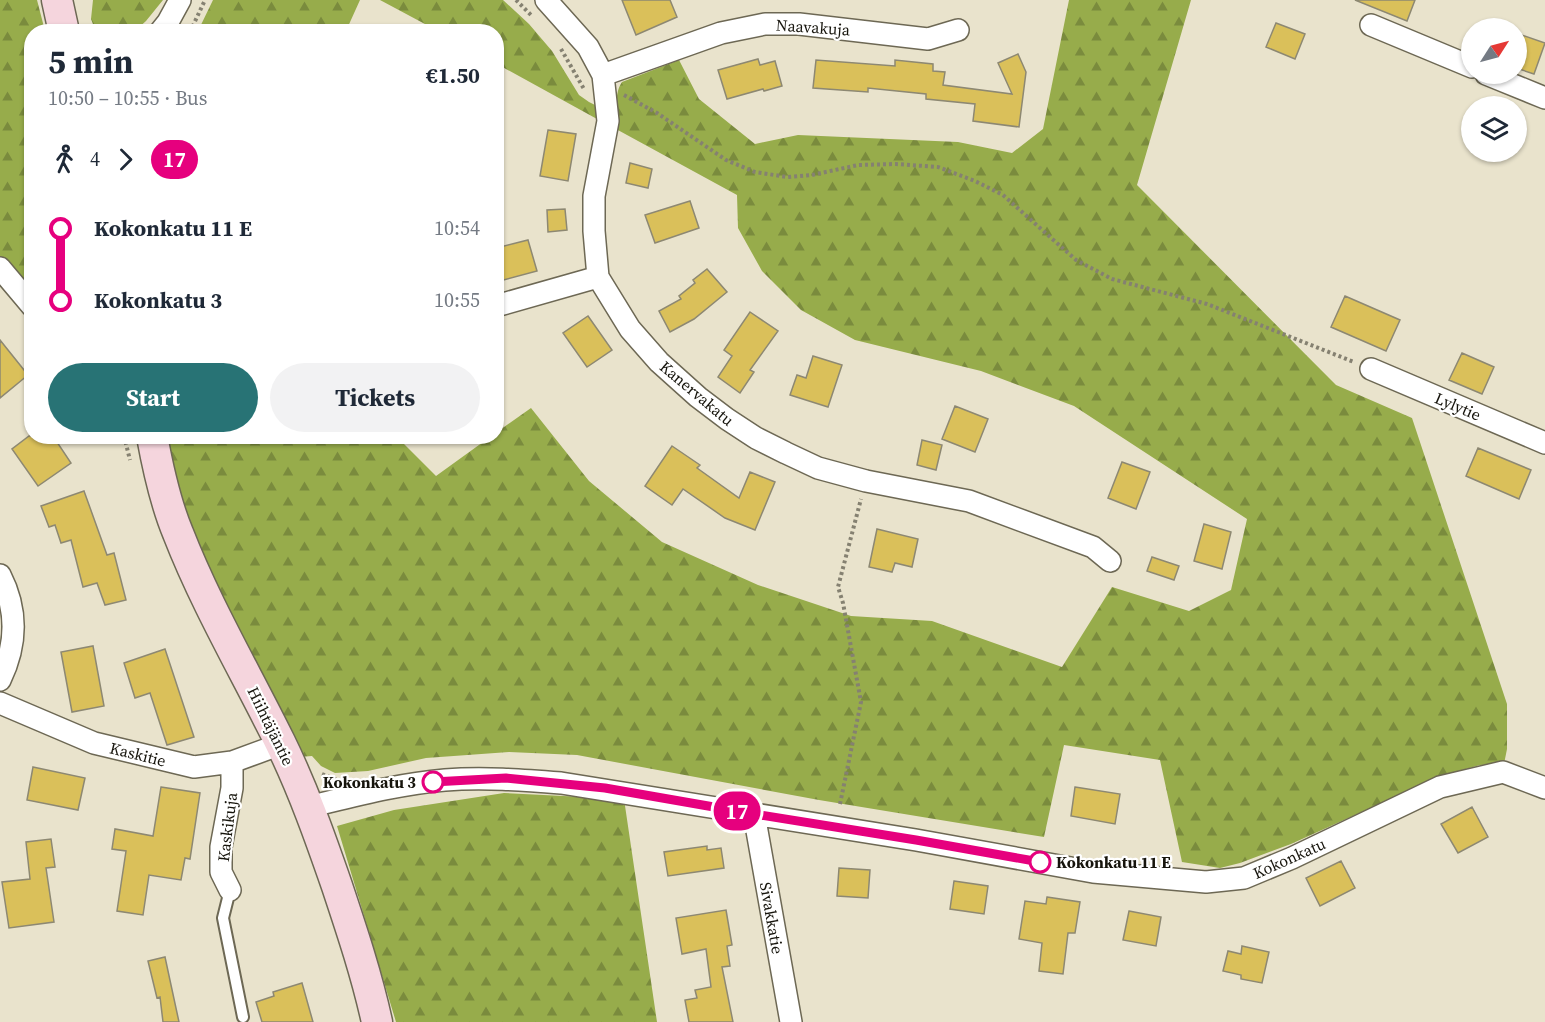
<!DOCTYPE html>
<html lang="en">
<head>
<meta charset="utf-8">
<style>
	body { margin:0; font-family:"Source Serif 4",serif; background:#f2f2f3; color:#1f2937; height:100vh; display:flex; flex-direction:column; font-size:22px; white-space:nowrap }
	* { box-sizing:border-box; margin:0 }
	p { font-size:20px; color:#747a83 }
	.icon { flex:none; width:33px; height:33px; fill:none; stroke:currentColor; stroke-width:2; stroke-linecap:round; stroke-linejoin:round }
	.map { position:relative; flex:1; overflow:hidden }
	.sheet { position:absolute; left:24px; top:24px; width:480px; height:420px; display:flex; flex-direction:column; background:#fff; border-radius:24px; box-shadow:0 2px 4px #0004 }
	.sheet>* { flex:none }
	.badge { padding:0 12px; border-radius:20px; font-size:21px; line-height:39px }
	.needle { width:39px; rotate:54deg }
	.tools { position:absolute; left:1461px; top:18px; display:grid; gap:12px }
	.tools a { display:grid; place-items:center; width:66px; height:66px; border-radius:50%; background:#fff; box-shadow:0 2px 4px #0004; font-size:30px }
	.map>.badge { position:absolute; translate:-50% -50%; box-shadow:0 0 0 3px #fff }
	.legs { display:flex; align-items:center; gap:9px; height:66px; padding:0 24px; font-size:20px }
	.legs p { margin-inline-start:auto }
	.summary { display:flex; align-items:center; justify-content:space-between; height:102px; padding:0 24px }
	h1 { font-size:33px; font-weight:700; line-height:45px }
	.cta { display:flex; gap:12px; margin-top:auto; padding:12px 24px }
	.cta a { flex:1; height:69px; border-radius:36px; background:#287375; color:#fff; font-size:24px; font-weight:700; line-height:69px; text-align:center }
	.cta a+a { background:#f2f2f3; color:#1f2937 }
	ul { padding:0 24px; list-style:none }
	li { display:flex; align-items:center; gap:21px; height:72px; font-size:22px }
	li i { display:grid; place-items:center; width:9px; height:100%; margin:0 8px; background:currentColor }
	li i::after { content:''; width:15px; height:15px; margin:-8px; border:4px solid; border-radius:50%; background:#fff }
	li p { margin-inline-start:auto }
	li:first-child i { background:linear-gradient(#0000 50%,currentColor 0) }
	li:last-child i { background:linear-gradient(currentColor 50%,#0000 0) }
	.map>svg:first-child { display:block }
	.forest { fill:url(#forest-firs) }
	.building { fill:#dac05a; stroke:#8d8872; stroke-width:1.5 }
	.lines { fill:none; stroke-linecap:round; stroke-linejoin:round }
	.lane-casing { stroke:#6d6854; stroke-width:14 }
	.street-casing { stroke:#6d6854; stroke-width:24 }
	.secondary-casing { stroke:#6d6854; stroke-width:33 }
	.path { stroke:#858171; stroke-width:4; stroke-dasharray:3 3; stroke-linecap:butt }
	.lane { stroke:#fff; stroke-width:10 }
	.street { stroke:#fff; stroke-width:21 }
	.secondary { stroke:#f5d5dd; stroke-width:30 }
	.line-1-casing { stroke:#fff; stroke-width:14 }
	.line-1 { stroke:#e6007e; stroke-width:9 }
	.stop-1-dot { fill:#fff; stroke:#e6007e; stroke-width:3 }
	.labels { text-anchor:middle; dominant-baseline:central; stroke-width:4.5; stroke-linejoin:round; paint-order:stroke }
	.street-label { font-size:16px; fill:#16140c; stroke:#fff }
	.stop-label { font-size:16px; font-weight:bold; fill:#16140c; stroke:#fff; text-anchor:end }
</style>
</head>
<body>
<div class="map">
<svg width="1545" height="1022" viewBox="0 0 1545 1022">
	<defs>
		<pattern id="forest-firs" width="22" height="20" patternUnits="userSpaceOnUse" patternTransform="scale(1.5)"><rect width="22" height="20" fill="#97ac4b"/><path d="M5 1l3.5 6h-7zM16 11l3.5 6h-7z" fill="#7a8b3d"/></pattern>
	</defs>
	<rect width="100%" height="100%" fill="#e9e3cc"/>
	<path class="forest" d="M0,0H37L45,31L32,32L31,306L0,268Z
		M93,0H163L146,21L135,31L96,32L91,19Z
		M213,0H360L346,31H198Z
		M380,0H503L529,24L552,51L579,95L589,102L597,106V119L497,64L496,32L438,31Z
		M1069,0H1191L1137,185L1336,385L1412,418L1507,704V749L1504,764L1480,765L1441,776L1291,844L1240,863L1220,868L1182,862L1160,760L1064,745L1044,837L819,800L577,755L509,752L426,758L368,771L335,773L321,766L312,756L299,757L228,615L181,506L165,437H397L436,476L490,437L496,436L497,432L531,408L589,481L662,542L758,585L851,616L932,621L1062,667L1112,587L1189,611L1231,590L1247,519L1074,406L981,371L855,340L801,310L762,271L738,228L737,195L616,129C618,114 613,95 622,82L679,60L699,99L755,144L798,135L958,142L1012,153L1043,129Z
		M504,793L624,799L657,1022H396L337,826L394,810Z"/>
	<path class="building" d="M622,0H670L677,17L636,35Z
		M1355,0H1415L1407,21Z
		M1276,23L1305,34L1295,59L1266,47Z
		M1516,33L1545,43L1534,74L1516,68Z
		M1018,54L1026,72L1019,127L973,121L975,104L926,99V94L868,88V92L813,88L816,60L895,66V60L933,64V71L945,72L943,85L1012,94L998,63Z
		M758,59L760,65L775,61L782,86L764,91L763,89L727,99L718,70Z
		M548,130L576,134L568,181L540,176Z
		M630,163L652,169L648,188L626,183Z
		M690,201L699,228L655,243L645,215Z
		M565,209L567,230L548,232L547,210Z
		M528,240L537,271L496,282V248Z
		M707,269L727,292L694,319L670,332L659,311L681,299L679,296L695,283L693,280Z
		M1345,296L1400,320L1386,351L1331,327Z
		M750,312L778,331L750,370L754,372L740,393L718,377L732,356L724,350Z
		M588,316L612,350L587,367L563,333Z
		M0,340L28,375L0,398Z
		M1462,353L1494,367L1482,394L1449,380Z
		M813,356L842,365L828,407L790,395L797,375L806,378Z
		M955,406L988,419L975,452L942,439Z
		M29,436H53L71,463L38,486L12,449Z
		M922,440L942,445L936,470L917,465Z
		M672,446L700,465L697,468L739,498L750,472L775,482L755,530L725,518L683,489L672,505L645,486Z
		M1478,448L1531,470L1519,499L1466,476Z
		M1122,462L1150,472L1136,509L1108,498Z
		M84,491L107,555L114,553L126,600L105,605L97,583L83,587L71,540L61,543L55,525L49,527L41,506Z
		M1204,524L1231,532L1222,569L1194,561Z
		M877,529L918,539L912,567L895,563L892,572L869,567Z
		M1152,557L1179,566L1174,580L1147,571Z
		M93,646L104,706L72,712L61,652Z
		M165,649L194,737L167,745L150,693L135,698L124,663Z
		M33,767L85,778L78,810L27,800Z
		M161,787L200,793L190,859L185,858L181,880L149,875L143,915L117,911L126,851L112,849L115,829L153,836Z
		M1075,787L1120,794L1115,824L1071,816Z
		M1472,807L1488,837L1458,853L1441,824Z
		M51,839L55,867L46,868L54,922L9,928L2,882L30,879L26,842Z
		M707,846V850L721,848L724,868L668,876L664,852Z
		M1341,861L1355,888L1320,906L1306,878Z
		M839,868L870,870L868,898L837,896Z
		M954,881L988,886L984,914L950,909Z
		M1047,897L1080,902L1075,933H1068L1063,974L1039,971L1042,943L1019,939L1025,901L1046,904Z
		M726,910L732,945L727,946L730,966L722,967L733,1022H689L685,1000L697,998L695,990L711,987L706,949L682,954L676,918Z
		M1129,911L1161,917L1156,946L1123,940Z
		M1242,946L1269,952L1262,983L1241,979V975L1223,971L1228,951L1241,954Z
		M165,957L171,985L179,1022H163L160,997L157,998L148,961Z
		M302,983L313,1022H262L256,1002L274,996L273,992Z"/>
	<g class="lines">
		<defs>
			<path id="lane" d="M230,890L223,918L243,1017"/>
			<path id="street" d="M546,0L588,47L603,75L608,121L594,196V231L598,277L630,329L659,362L698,397L727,419L756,438L786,453L818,468L866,481L969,501L1093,547L1110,561
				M1371,25L1472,67
				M160,32L168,22L180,0
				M1486,74L1545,98
				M603,75L721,33L765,24H799L928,39L958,30
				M0,268L32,306
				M496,306L598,277
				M1371,369L1545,443
				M0,575C18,610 17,645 0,680
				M0,703L94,743L194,767L232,762L281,744
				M308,807C354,796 398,784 445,780C483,777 522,780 561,783L916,840L1093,872L1206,882L1244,878L1292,858L1440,787L1503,772L1545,788
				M754,814L791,1022
				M230,890L221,872V847L232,788V762"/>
			<path id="secondary" d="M57,0L64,32
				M152,436C158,469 165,502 178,533C206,605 246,673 280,742C303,789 320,837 337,886C352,931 367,976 377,1022"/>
		</defs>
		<use href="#lane" class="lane-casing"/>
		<use href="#street" class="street-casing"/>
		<use href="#secondary" class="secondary-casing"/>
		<path class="path" d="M516,0L532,16
			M190,32L205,0
			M561,49L584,89
			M624,95L657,113L726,160L755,172L787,177L812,175L858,165L896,164L938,167L975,181L1003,195L1076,260L1112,279L1207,304L1354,362
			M124,436L130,460
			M322,774L338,780
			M840,804L861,702L843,603L838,587L861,499"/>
		<use href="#lane" class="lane"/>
		<use href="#street" class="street"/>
		<use href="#secondary" class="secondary"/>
	</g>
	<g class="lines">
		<defs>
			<path id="line-1" d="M433,782L506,778L605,788L754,814L916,840L1040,862"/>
		</defs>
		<use href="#line-1" class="line-1-casing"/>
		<use href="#line-1" class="line-1"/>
	</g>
	<g class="stop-1-dot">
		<circle cx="433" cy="782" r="10"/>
		<circle cx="1040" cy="862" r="10"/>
	</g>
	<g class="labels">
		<g class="street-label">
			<text transform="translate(813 27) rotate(4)">Naavakuja</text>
			<text transform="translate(697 393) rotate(40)">Kanervakatu</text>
			<text transform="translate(1458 406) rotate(23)">Lylytie</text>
			<text transform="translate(271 726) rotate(64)">Hiihtäjäntie</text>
			<text transform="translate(138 754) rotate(14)">Kaskitie</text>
			<text transform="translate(227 827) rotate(-83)">Kaskikuja</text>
			<text transform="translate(1289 858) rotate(-24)">Kokonkatu</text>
			<text transform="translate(772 918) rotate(80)">Sivakkatie</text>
		</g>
		<g class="stop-label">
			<text x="416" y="782">Kokonkatu 3</text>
			<text x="1056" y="862" text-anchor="start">Kokonkatu 11 E</text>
		</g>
	</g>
</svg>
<div class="tools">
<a><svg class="needle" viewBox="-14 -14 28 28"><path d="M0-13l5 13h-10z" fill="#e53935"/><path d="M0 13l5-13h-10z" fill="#747a83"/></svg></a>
<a><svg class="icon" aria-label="layers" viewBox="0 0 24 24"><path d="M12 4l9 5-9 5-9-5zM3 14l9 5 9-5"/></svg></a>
</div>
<b class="badge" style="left:737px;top:811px;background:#e6007e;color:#fff">17</b>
<section class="sheet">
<div class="summary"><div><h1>5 min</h1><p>10:50 – 10:55 · Bus</p></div><b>€1.50</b></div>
<div class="legs"><svg class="icon" aria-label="walk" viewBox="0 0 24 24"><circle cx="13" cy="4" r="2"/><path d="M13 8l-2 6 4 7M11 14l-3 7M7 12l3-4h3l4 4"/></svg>4<svg class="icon" aria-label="forward" viewBox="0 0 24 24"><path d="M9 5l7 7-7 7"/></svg><b class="badge" style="background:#e6007e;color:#fff">17</b></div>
<ul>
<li><i style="color:#e6007e"></i><b>Kokonkatu 11 E</b><p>10:54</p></li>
<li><i style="color:#e6007e"></i><b>Kokonkatu 3</b><p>10:55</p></li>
</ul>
<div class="cta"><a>Start</a><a>Tickets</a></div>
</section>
</div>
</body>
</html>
